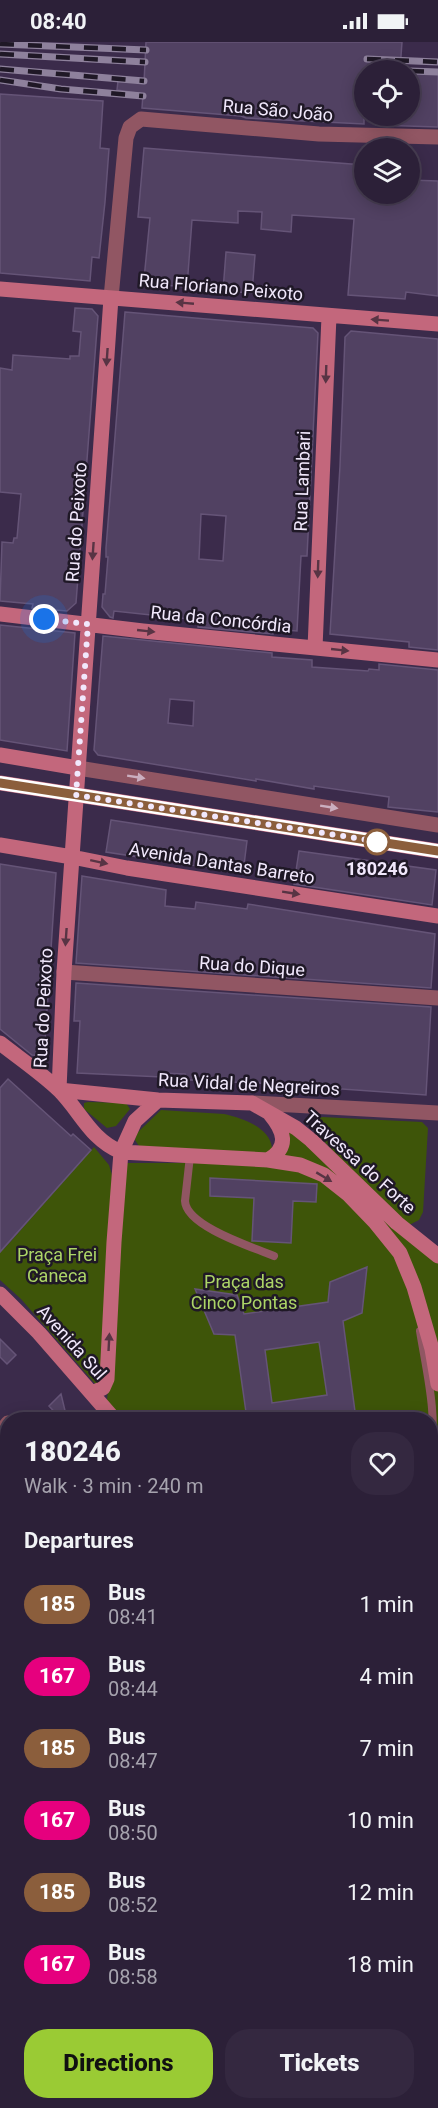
<!DOCTYPE html>
<html lang="en">
<head>
<meta charset="utf-8">
<style>
	body { margin:0; font-family:Roboto,sans-serif; background:#342840; color:#f1f3f6; height:100vh; display:flex; flex-direction:column; font-size:22px; white-space:nowrap }
	* { box-sizing:border-box; margin:0 }
	p { font-size:20px; color:#a6a3ae }
	.icon { flex:none; width:33px; height:33px; fill:none; stroke:currentColor; stroke-width:2; stroke-linecap:round; stroke-linejoin:round }
	.map { position:relative; flex:1; overflow:hidden }
	.side { position:absolute; left:0px; top:1370px; width:438px; height:698px; display:flex; flex-direction:column; background:#2c2038; border-radius:24px 24px 0 0; box-shadow:0 3px 15px #0003,0 0 0 2px #483e53 }
	.side>* { flex:none }
	.badge { padding:0 12px; border-radius:20px; font-size:21px; line-height:39px }
	.fabs { position:absolute; left:354px; top:18px; display:grid; gap:12px }
	.fabs a { display:grid; place-items:center; width:66px; height:66px; border-radius:50%; background:#2c2038; box-shadow:0 3px 15px #0003,0 0 0 2px #483e53; font-size:30px }
	.you { position:absolute; width:30px; height:30px; margin:-15px; border:4px solid #fff; border-radius:50%; background:#1a73e8; box-shadow:0 0 0 9px #1a73e833 }
	.map>.badge { position:absolute; translate:-50% -50%; box-shadow:0 0 0 3px #fff }
	h2 { padding:0 24px; font-size:22px; line-height:54px }
	.round { display:grid; place-items:center; flex:none; width:63px; height:63px; border-radius:24px; background:#342840 }
	.head { display:flex; align-items:center; justify-content:space-between; height:102px; padding:0 24px }
	h1 { font-size:28px; font-weight:800; line-height:45px }
	.primary-button { display:flex; gap:12px; margin-top:auto; padding:12px 24px }
	.primary-button a { flex:1; height:69px; border-radius:24px; background:#9acb34; color:#111; font-size:24px; font-weight:800; line-height:69px; text-align:center }
	.primary-button a+a { background:#342840; color:#f1f3f6 }
	ul { padding:0; list-style:none }
	li { display:flex; align-items:center; gap:18px; height:72px; padding:0 24px }
	li div { flex:1 }
	li b { display:block; font-size:22px }
	li em { font-style:normal }
	li .badge { min-width:66px; font-weight:700; text-align:center }
	.status { display:flex; justify-content:space-between; align-items:center; height:42px; padding:0 30px; background:#2c2038; direction:ltr }
	.status svg { height:16px; fill:currentColor }
	.map>svg:first-child { display:block }
	.green { fill:#3e5509 }
	.water { fill:#78539b }
	.building { fill:#514162; stroke:#655477; stroke-width:1.5; fill-rule:evenodd }
	.lines { fill:none; stroke-linecap:round; stroke-linejoin:round }
	.lane { stroke:#915663; stroke-width:8 }
	.street { stroke:#915663; stroke-width:15 }
	.secondary { stroke:#c3677c; stroke-width:15 }
	.rail-casing { stroke:#8e819c; stroke-width:7 }
	.rail { stroke:#1f1826; stroke-width:4.5; stroke-dasharray:14; stroke-linecap:butt }
	.oneway { fill:#583444 }
	.oneway2 { fill:#cbaebf }
	.line-casing { stroke:#fff; stroke-width:14 }
	.line { stroke:#8b5e3c; stroke-width:9 }
	.walk { stroke:#f1e8fc; stroke-width:6; stroke-dasharray:0 10.8 }
	.stop-dot { fill:#fff; stroke:#8b5e3c; stroke-width:3 }
	.labels { text-anchor:middle; dominant-baseline:central; stroke-width:5; stroke-linejoin:round; paint-order:stroke }
	.street-label { font-size:18px; fill:#f1e8fc; stroke:#1f1826 }
	.stop-label { font-size:18px; font-weight:bold; fill:#f1e8fc; stroke:#1f1826 }
	.park-label { font-size:18px; fill:#acd567; stroke:#1f1826 }
</style>
</head>
<body>
<div class="status"><b>08:40</b><svg viewBox="0 0 49 12"><path d="M0 12V9h3v3zM5 12V6h3v6zM10 12V3h3v9zM15 12V0h3v12zM26 1h20v11H26zM47 4h2v5h-2z"/></svg></div>
<div class="map">
<svg width="438" height="2066" viewBox="0 0 438 2066">
	<rect width="100%" height="100%" fill="#3b2b4b"/>
	<path class="green" d="M88,1060L126,1061L130,1067L116,1084L107,1086L84,1067V1061Z
		M161,1068L224,1072C242,1076 270,1085 272,1106L267,1111L139,1104L135,1098L137,1091Z
		M322,1075L422,1080L428,1086L423,1170L419,1178L409,1183L401,1180L318,1093L315,1086L317,1078Z
		M281,1081L438,1220V1757L430,1756V1377H122L107,1359L127,1121H209L271,1124L288,1108V1096Z
		M94,1105L109,1123L112,1133L101,1344L98,1345L21,1257L0,1238V1204L4,1207Z"/>
	<path class="water" d="M0,1635L8,1641V2060H430L431,1979L438,1985V2066H0Z"/>
	<path class="building" d="M146,0H402L400,28H364V82L246,76L241,74L142,66L143,52L117,48L118,39L144,41Z
		M410,28L438,29V85L376,83L377,74H410Z
		M0,52L103,59L100,106L109,107L105,160L99,216L92,215L90,239L0,231Z
		M144,106L364,123V152H410V138L438,139V254L406,250L405,257L348,253L354,177L292,173L291,190L261,187L262,170L238,169V181L192,178L187,245L163,243L164,238L144,237L150,176L138,175Z
		M226,210L255,213L252,251L223,249Z
		M75,266L92,267L98,274L76,561L67,569L32,566L33,562L0,559L2,500L13,501L14,496H17L21,452L0,450V326L12,328L13,313L70,317V314H79L81,290L73,289Z
		M125,270L313,286L318,291L307,514H301L297,589L273,587V592L198,585V578L114,569L113,576L110,575L102,565L103,552H105L108,515H106V506ZM201,472L226,474L223,519L199,517Z
		M351,289L438,297V608L409,605V600L330,592L340,424L345,295Z
		M0,583L75,591L67,709L0,698Z
		M103,594L272,611V615L312,618V625L368,629L369,627L379,628V622L438,628V770L388,765L389,755L314,744V747L256,737V739L98,713L94,708ZM170,657L194,659L193,684L168,681Z
		M111,778L247,799L243,831L106,810Z
		M299,809L436,828L432,863L294,842Z
		M0,822L56,831L44,1014L32,1013L0,987Z
		M82,834L166,848L165,864L195,867L196,860L247,867L248,862L435,892L431,946L76,921Z
		M76,941L431,965L426,1053L242,1040L208,1041V1038H185V1032L162,1031V1035L77,1031L80,979H74Z
		M8,1037L71,1094L73,1092L91,1108L0,1210V1046Z
		M210,1136L317,1142L316,1160L293,1159L291,1201L254,1199H252L254,1156L210,1154Z
		M367,1225L362,1271L343,1279L356,1377H247L235,1293L214,1292L195,1247L237,1253L244,1272L328,1260L330,1240ZM319,1300L327,1353L272,1361L265,1308Z
		M0,1297L16,1313L7,1322L0,1315Z
		M61,1352L67,1377H61L49,1364Z"/>
	<g class="lines">
		<path class="lane" d="M190,1114L185,1159C186,1184 252,1205 274,1214
			M420,1289C427,1332 438,1374 430,1416"/>
		<path class="street" d="M111,256L126,96L130,85L141,77L319,92L438,95
			M78,726L438,783
			M64,930L438,956
			M252,1061L438,1071
			M0,1391L8,1381
			M0,1447L8,1453"/>
		<path class="secondary" d="M0,247L438,282
			M0,572L143,589L438,618
			M315,606L329,274
			M0,713L78,726
			M0,741L438,809
			M0,803L72,815L127,826L438,874
			M0,1001C19,1016 41,1031 59,1048C81,1070 90,1097 121,1110L268,1118L300,1123L324,1133L348,1152L375,1180L400,1211L414,1245L432,1307L438,1342
			M59,1048L64,930L111,256
			M59,1048L158,1058L252,1061L296,1086L311,1098L397,1181L438,1214
			M268,1118C290,1105 284,1089 270,1072
			M0,1252L39,1291L114,1377
			M92,1351L103,1346L107,1337L114,1200L121,1110L135,1079L158,1058
			M430,1453L438,1438
			M0,1500L8,1502
			M0,1519L8,1520
			M430,1538L438,1546
			M430,1568L438,1584
			M430,1694L438,1681
			M430,1798L438,1805"/>
		<defs>
			<path id="rail" d="M0,2L146,8
				M0,12L145,20
				M367,17L438,20
				M0,27L144,39
				M370,28H392
				M410,29L438,30
				M0,38L61,47L143,54"/>
		</defs>
		<use href="#rail" class="rail-casing"/>
		<use href="#rail" class="rail"/>
	</g>
	<defs><path id="oneway-solid" d="M-6-.8H1V-3.2L6.5 0L1 3.2V.8H-6Z" transform="scale(1.5)"/></defs>
	<g class="oneway">
		<use href="#oneway-solid" transform="translate(185 261) rotate(-175)"/>
		<use href="#oneway-solid" transform="translate(380 278) rotate(-176)"/>
		<use href="#oneway-solid" transform="translate(107 315) rotate(94)"/>
		<use href="#oneway-solid" transform="translate(326 332) rotate(92)"/>
		<use href="#oneway-solid" transform="translate(93 509) rotate(94)"/>
		<use href="#oneway-solid" transform="translate(318 527) rotate(92)"/>
		<use href="#oneway-solid" transform="translate(146 589) rotate(6)"/>
		<use href="#oneway-solid" transform="translate(340 608) rotate(6)"/>
		<use href="#oneway-solid" transform="translate(99 820) rotate(12)"/>
		<use href="#oneway-solid" transform="translate(291 851) rotate(9)"/>
		<use href="#oneway-solid" transform="translate(66 895) rotate(94)"/>
		<use href="#oneway-solid" transform="translate(324 1135) rotate(31)"/>
		<use href="#oneway-solid" transform="translate(109 1300) rotate(-87)"/>
	</g>
	<g class="oneway2">
		<use href="#oneway-solid" transform="translate(136 735) rotate(9)"/>
		<use href="#oneway-solid" transform="translate(329 765) rotate(9)"/>
	</g>
	<g class="lines">
		<defs>
			<path id="line" d="M0,741L438,809"/>
		</defs>
		<use href="#line" class="line-casing"/>
		<use href="#line" class="line"/>
		<path class="walk" d="M44,577L88,582L76,753L388,801L377,800"/>
	</g>
	<circle class="stop-dot" cx="377" cy="800" r="12"/>
	<g class="labels">
		<g class="street-label">
			<text transform="translate(278 68) rotate(5)">Rua São João</text>
			<text transform="translate(221 245) rotate(5)">Rua Floriano Peixoto</text>
			<text transform="translate(302 439) rotate(-88)">Rua Lambari</text>
			<text transform="translate(76 480) rotate(-86)">Rua do Peixoto</text>
			<text transform="translate(221 577) rotate(6)">Rua da Concórdia</text>
			<text transform="translate(222 821) rotate(9)">Avenida Dantas Barreto</text>
			<text transform="translate(252 924) rotate(4)">Rua do Dique</text>
			<text transform="translate(43 966) rotate(-87)">Rua do Peixoto</text>
			<text transform="translate(249 1042) rotate(3)">Rua Vidal de Negreiros</text>
			<text transform="translate(360 1120) rotate(42)">Travessa do Forte</text>
			<text transform="translate(72 1300) rotate(48)">Avenida Sul</text>
		</g>
		<g class="stop-label">
			<text x="377" y="826">180246</text>
		</g>
		<g class="park-label">
			<text x="57" y="1212">Praça Frei<tspan x="57" dy="21">Caneca</tspan></text>
			<text x="244" y="1239">Praça das<tspan x="244" dy="21">Cinco Pontas</tspan></text>
		</g>
	</g>
</svg>
<div class="fabs">
<a><svg class="icon" aria-label="locate" viewBox="0 0 24 24"><circle cx="12" cy="12" r="6"/><path d="M12 2v4M12 18v4M2 12h4M18 12h4"/></svg></a>
<a><svg class="icon" aria-label="layers" viewBox="0 0 24 24"><path d="M12 4l9 5-9 5-9-5zM3 14l9 5 9-5"/></svg></a>
</div>
<div class="you" style="left:44px;top:577px"></div>
<section class="side">
<div class="head"><div><h1>180246</h1><p>Walk · 3 min · 240 m</p></div><a class="round"><svg class="icon" aria-label="heart" viewBox="0 0 24 24"><path d="M12 20l-8-8c-3-5 5-10 8-4 3-6 11-1 8 4z"/></svg></a></div>
<h2>Departures</h2>
<ul>
<li><span class="badge" style="background:#8b5e3c;color:#fff">185</span><div><b>Bus</b><p>08:41</p></div><em>1 min</em></li>
<li><span class="badge" style="background:#e6007e;color:#fff">167</span><div><b>Bus</b><p>08:44</p></div><em>4 min</em></li>
<li><span class="badge" style="background:#8b5e3c;color:#fff">185</span><div><b>Bus</b><p>08:47</p></div><em>7 min</em></li>
<li><span class="badge" style="background:#e6007e;color:#fff">167</span><div><b>Bus</b><p>08:50</p></div><em>10 min</em></li>
<li><span class="badge" style="background:#8b5e3c;color:#fff">185</span><div><b>Bus</b><p>08:52</p></div><em>12 min</em></li>
<li><span class="badge" style="background:#e6007e;color:#fff">167</span><div><b>Bus</b><p>08:58</p></div><em>18 min</em></li>
</ul>
<div class="primary-button"><a>Directions</a><a>Tickets</a></div>
</section>
</div>
</body>
</html>
